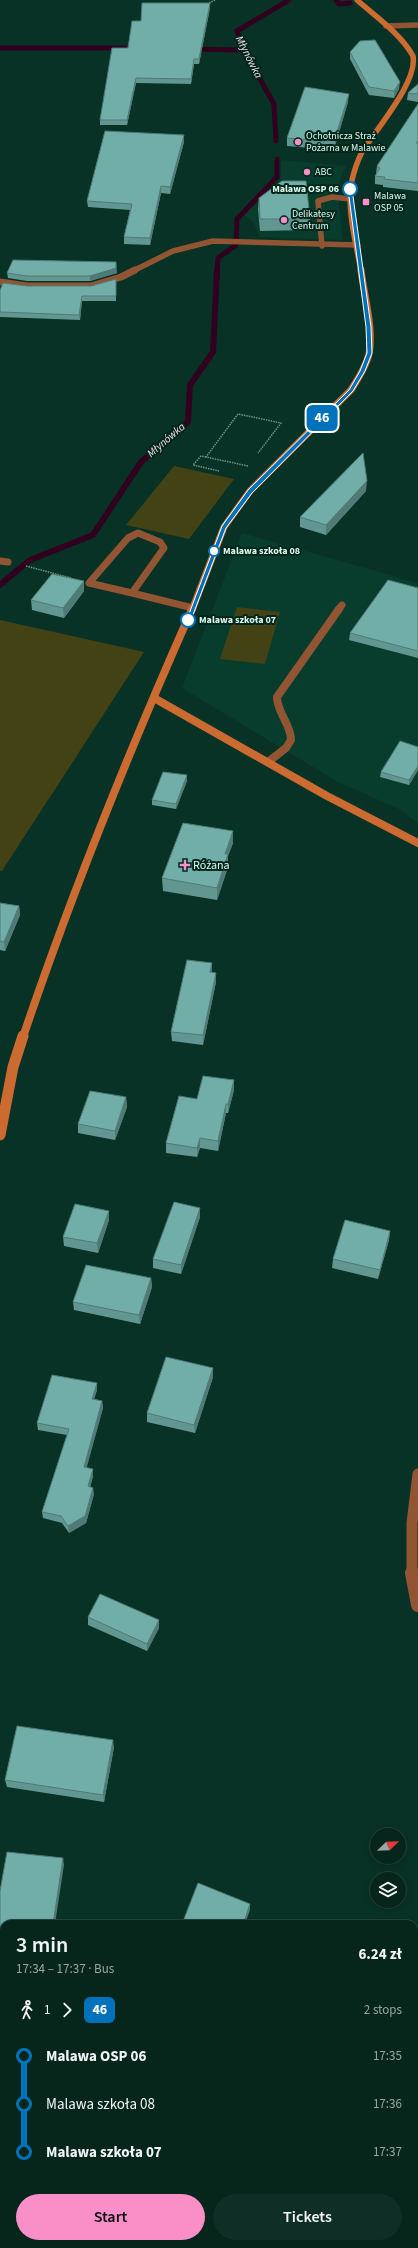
<!DOCTYPE html>
<html lang="en">
<head>
<meta charset="utf-8">
<style>
	body { margin:0; font-family:"Source Sans 3",sans-serif; background:#0f2e25; color:#f1f3f6; height:100vh; display:flex; flex-direction:column; font-size:15px; white-space:nowrap }
	* { box-sizing:border-box; margin:0 }
	p { font-size:13px; color:#98a5a3 }
	.icon { flex:none; width:22px; height:22px; fill:none; stroke:currentColor; stroke-width:2; stroke-linecap:round; stroke-linejoin:round }
	.map { position:relative; flex:1; overflow:hidden }
	.side { position:absolute; left:0px; top:1920px; width:418px; height:328px; display:flex; flex-direction:column; background:#06261c; border-radius:12px 12px 0 0; box-shadow:0 2px 6px #0003,0 0 0 1px #27433b }
	.side>* { flex:none }
	.badge { padding:0 8px; border-radius:6px; font-size:14px; line-height:26px }
	.needle { width:26px; rotate:67deg }
	.tools { position:absolute; left:370px; top:1828px; display:grid; gap:8px }
	.tools a { display:grid; place-items:center; width:36px; height:36px; border-radius:50%; background:#06261c; box-shadow:0 2px 6px #0003,0 0 0 1px #27433b; font-size:20px }
	.map>.badge { position:absolute; translate:-50% -50%; box-shadow:0 0 0 2px #fff }
	.legs { display:flex; align-items:center; gap:6px; height:44px; padding:0 16px; font-size:13px }
	.legs p { margin-inline-start:auto }
	.head { display:flex; align-items:center; justify-content:space-between; height:68px; padding:0 16px }
	h1 { font-size:22px; font-weight:600; line-height:30px }
	.button { display:flex; gap:8px; margin-top:auto; padding:8px 16px }
	.button a { flex:1; height:46px; border-radius:24px; background:#fa8fc7; color:#111; font-size:16px; font-weight:600; line-height:46px; text-align:center }
	.button a+a { background:#0f2e25; color:#f1f3f6 }
	ul { padding:0 16px; list-style:none }
	li { display:flex; align-items:center; gap:14px; height:48px; font-size:15px }
	li i { display:grid; place-items:center; width:6px; height:100%; margin:0 5px; background:currentColor }
	li i::after { content:''; width:10px; height:10px; margin:-5px; border:3px solid; border-radius:50%; background:#06261c }
	li p { margin-inline-start:auto }
	li:first-child i { background:linear-gradient(#0000 50%,currentColor 0) }
	li:last-child i { background:linear-gradient(currentColor 50%,#0000 0) }
	.map>svg:first-child { display:block }
	.built { fill:#083d2e }
	.green { fill:#434214 }
	.lines { fill:none; stroke-linecap:round; stroke-linejoin:round }
	.stream-far1 { stroke:#32001f; stroke-width:5 }
	.stream { stroke:#32001f; stroke-width:6 }
	.path { stroke:#719387; stroke-width:1.5; stroke-dasharray:1.5 1; stroke-linecap:butt }
	.lane-far2 { stroke:#925534; stroke-width:5.5 }
	.lane-far1 { stroke:#925534; stroke-width:7 }
	.lane { stroke:#925534; stroke-width:8 }
	.street-far3 { stroke:#925534; stroke-width:5.5 }
	.street-far2 { stroke:#925534; stroke-width:7 }
	.street-far1 { stroke:#925534; stroke-width:11 }
	.street { stroke:#925534; stroke-width:14 }
	.secondary-far3 { stroke:#cc6b31; stroke-width:5.5 }
	.secondary-far2 { stroke:#cc6b31; stroke-width:7 }
	.secondary-far1 { stroke:#cc6b31; stroke-width:8 }
	.secondary { stroke:#cc6b31; stroke-width:11 }
	.wall { fill:#629690 }
	.shaded-wall { fill:#507a76 }
	.building { fill:#72aea8; stroke:#507a76 }
	.line-1 { fill:#0072bc; stroke:#fff }
	.poi-dot { fill:#fa8fc7; stroke:#00271b; stroke-width:1.5 }
	.stop-1-dot { fill:#fff; stroke:#0072bc; stroke-width:2 }
	.labels { text-anchor:middle; dominant-baseline:central; stroke-width:4; stroke-linejoin:round; paint-order:stroke }
	.far-poi-label { font-size:10px; fill:#ddf8ec; stroke:#00271b; text-anchor:start }
	.far-stop-label { font-size:10px; font-weight:bold; fill:#ddf8ec; stroke:#00271b; text-anchor:start }
	.far-water-label { font-size:11px; font-style:italic; fill:#f7dbe8; stroke:#00271b }
	.poi-label { font-size:12px; fill:#ddf8ec; stroke:#00271b; text-anchor:start }
</style>
</head>
<body>
<div class="map">
<svg width="418" height="2248" viewBox="0 0 418 2248">
	<rect width="100%" height="100%" fill="#083225"/>
	<path class="built" d="M281,160L346,166L337,187L343,240L260,237L253,222L244,215L254,206L276,191L281,178Z
		M242,533L418,583V823L399,809L338,782L182,688Z"/>
	<path class="green" d="M174,466L234,479L189,539L126,525Z
		M237,607L280,612L265,664L220,659Z
		M0,620L144,652L2,871H0Z"/>
	<g class="lines">
		<path class="stream-far1" d="M336,0L339,4L350,3
			M0,48H125
			M189,49L244,50
			M276,141L274,104L244,50L237,31L289,0
			M217,271L218,258L236,245L237,219L277,177V159"/>
		<path class="stream" d="M0,585L30,560L93,535L141,462L188,422L190,385L213,352L217,270"/>
		<path class="path" d="M207,4L215,0
			M206,457L201,456L193,465L219,471
			M248,466L206,457L238,414L281,423L258,453
			M26,566L71,578"/>
		<path class="lane-far2" d="M322,246L318,201L332,197L350,199"/>
		<path class="lane-far1" d="M138,533L160,542L164,548L132,593L89,583L128,538Z
			M0,561L8,562
			M132,593L193,608
			M338,610L342,605"/>
		<path class="lane" d="M268,762L286,748L291,740C291,724 277,713 277,697L339,609"/>
		<path class="street-far3" d="M386,26L418,25
			M133,271L173,251L213,241L358,245"/>
		<path class="street-far2" d="M0,282L27,286H91L121,277L135,270"/>
		<path class="street-far1" d="M412,1574V1523L418,1474"/>
		<path class="street" d="M412,1573L418,1605"/>
		<path class="secondary-far3" d="M357,0C375,16 401,34 413,56C418,83 374,131 361,154C357,162 354,172 352,180C346,208 356,243 361,271"/>
		<path class="secondary-far2" d="M192,610L224,527L250,491L351,390C358,379 366,367 369,354C374,328 364,296 361,270"/>
		<path class="secondary-far1" d="M154,698L327,796L418,843
			M23,1037C72,892 130,749 192,609"/>
		<path class="secondary" d="M0,1135L13,1067L23,1036"/>
	</g>
	<path class="wall" d="M210,8L199,64H194L191,84L136,83L127,125H100V120L128,48L141,21Z
		M350,52L399,89L394,98L369,95L350,59Z
		M418,84V102L407,100L408,93Z
		M348,102L335,146L324,145L323,149L287,146V138Z
		M418,104V191L383,187V185L375,184V176L377,174L376,173L377,166Z
		M184,135V142L170,194L161,193L150,245L124,244V237L130,210L88,207L87,201Z
		M259,198L310,219V230L260,231L258,209Z
		M7,273H117L90,281H27L8,278Z
		M116,284V301H82L80,320L0,317V290L27,286H91Z
		M366,491L326,535L300,527V517Z
		M84,581V591L64,618L32,610L31,600Z
		M418,588V658L349,640L350,633Z
		M418,747V770L409,785L380,777L381,772Z
		M187,775V781L176,809L152,805V800Z
		M233,831V843L228,856V867L217,900L163,891L162,878Z
		M0,903L19,906L20,915L5,951L0,950Z
		M212,972L216,982L203,1045L172,1041L171,1032Z
		M234,1090L228,1113H226L218,1151L200,1148L197,1157L166,1153V1143L197,1099Z
		M126,1097L127,1107L115,1140L78,1133V1124Z
		M200,1208V1217L181,1274L153,1268V1259Z
		M109,1220L98,1253L64,1246L63,1237Z
		M390,1231L389,1240L378,1279L332,1268L333,1259Z
		M151,1278L152,1287L140,1324L74,1310L73,1302Z
		M213,1368V1377L195,1433L147,1422V1413Z
		M97,1383V1390L94,1399L102,1401L103,1408L86,1468L93,1476L90,1487L94,1494L86,1523L69,1533L62,1523L43,1518L42,1512L67,1435L38,1430L37,1423Z
		M88,1617L159,1620V1628L147,1651L88,1625Z
		M114,1747L104,1802L7,1787L5,1780Z
		M64,1865L4,1924V1969H0V1891Z"/>
	<path class="shaded-wall" d="M210,3V8L199,64V59Z
		M194,59V64L191,84V79Z
		M136,78V83L127,125V120Z
		M400,82L399,89L394,98V91Z
		M349,94L348,102L335,146V138Z
		M184,135V142L170,194V187Z
		M325,137L324,145L323,149L324,141Z
		M161,186V193L150,245V238Z
		M116,262L117,273L90,281V276Z
		M82,296V301L80,320L79,315Z
		M367,481L366,491L326,535V525Z
		M84,581V591L64,618L63,608Z
		M418,766V770L409,785V780Z
		M187,775V781L176,809V804Z
		M233,831V843L228,856V867L217,900V888L225,854Z
		M19,906L20,915L5,951L4,942Z
		M212,963V973L210,972Z
		M216,973V982L203,1045V1035Z
		M234,1080V1090L228,1113V1104Z
		M126,1097L127,1107L115,1140V1131Z
		M226,1104V1113L218,1151V1141Z
		M200,1138V1148L197,1157V1148Z
		M200,1208V1217L181,1274V1265Z
		M109,1211V1220L98,1253L97,1243Z
		M390,1231L389,1240L378,1279L380,1270Z
		M151,1278L152,1287L140,1324L139,1315Z
		M213,1368V1377L195,1433L194,1425Z
		M97,1383V1390L92,1406V1399Z
		M102,1401L103,1408L85,1474L84,1467Z
		M93,1469V1476L89,1493L88,1486Z
		M93,1488L94,1494L86,1523L69,1533L68,1526Z
		M159,1620V1628L147,1651V1644Z
		M113,1740L114,1747L104,1802L103,1795Z
		M63,1858L64,1865L55,1924H53Z
		M250,1904V1910L245,1924V1919Z
		M149,2244H150L149,2248H147Z"/>
	<path class="building" d="M142,3H210L199,59H194L191,79L136,78L127,120H100L112,48H128L132,21H141Z
		M375,40L400,82L394,91L369,87L350,52L360,41Z
		M418,84V94L408,93Z
		M305,87L349,94L335,138L325,137L324,141L287,138Z
		M418,104V141L416,143H418V183L384,179L385,177L375,176L380,168L377,166Z
		M105,131L184,135L170,187L161,186L150,238L124,237L132,204L87,201Z
		M282,181H306L310,219H260L259,198Z
		M13,260L116,262V268L90,276H27L7,273Z
		M116,279V296H82L79,315L0,312V290L3,283L27,286H91Z
		M363,453L367,481L326,525L300,517Z
		M52,574L84,581L63,608L31,600Z
		M388,580L418,588V651L350,633Z
		M400,741L418,747V766L409,780L381,772Z
		M163,772L187,775L176,804L152,800Z
		M183,823L233,831L225,854H228L217,888L162,878Z
		M0,903L19,906L4,942L0,941Z
		M187,960L212,963L210,972L216,973L203,1035L171,1032Z
		M203,1076L234,1080L228,1104H226L218,1141L200,1138L197,1148L166,1143L179,1096L197,1099Z
		M90,1091L126,1097L115,1131L78,1124Z
		M174,1202L200,1208L181,1265L153,1259Z
		M75,1204L109,1211L97,1243L63,1237Z
		M345,1220L390,1231L380,1270L333,1259Z
		M86,1265L151,1278L139,1315L73,1302Z
		M166,1357L213,1368L194,1425L147,1413Z
		M52,1375L97,1383L92,1399L102,1401L84,1467L93,1469L88,1486L93,1488L85,1516L68,1526L61,1516L42,1512L69,1429L37,1423Z
		M100,1594L159,1620L147,1644L88,1617Z
		M17,1726L113,1740L103,1795L5,1780Z
		M7,1852L63,1858L53,1924H4V1964L0,1963V1891Z
		M198,1883L250,1904L245,1919L255,1924H182Z
		M76,2244H149L147,2248H74Z"/>
	<path class="line-1" d="M350,188L352,189L371,327L372,353L365,371L353,391L252,493L226,528L191,620L186,622L222,526L248,490L349,390L360,371L367,353L366,327L348,189Z"/>
	<g class="poi-dot">
		<circle cx="298" cy="142" r="4"/>
		<circle cx="307" cy="172" r="4"/>
		<rect x="362" y="198" width="8" height="8" rx="2"/>
		<circle cx="284" cy="220" r="4"/>
		<path d="M183 859h4v4h4v4h-4v4h-4v-4h-4v-4h4z"/>
	</g>
	<g class="stop-1-dot">
		<circle cx="350" cy="189" r="7"/>
		<circle cx="214" cy="551" r="5"/>
		<circle cx="188" cy="620" r="7"/>
	</g>
	<g class="labels">
		<g class="far-poi-label">
			<text x="306" y="136">Ochotnicza Straż<tspan x="306" dy="12">Pożarna w Malawie</tspan></text>
			<text x="315" y="172">ABC</text>
			<text x="374" y="196">Malawa<tspan x="374" dy="12">OSP 05</tspan></text>
			<text x="292" y="214">Delikatesy<tspan x="292" dy="12">Centrum</tspan></text>
		</g>
		<g class="far-stop-label">
			<text x="339" y="189" text-anchor="end">Malawa OSP 06</text>
			<text x="223" y="551">Malawa szkoła 08</text>
			<text x="199" y="620">Malawa szkoła 07</text>
		</g>
		<g class="far-water-label">
			<text transform="translate(249 57) rotate(63)">Młynówka</text>
			<text transform="translate(166 440) rotate(-41)">Młynówka</text>
		</g>
		<g class="poi-label">
			<text x="193" y="865">Różana</text>
		</g>
	</g>
</svg>
<div class="tools">
<a><svg class="needle" viewBox="-14 -14 28 28"><path d="M0-13l5 13h-10z" fill="#e53935"/><path d="M0 13l5-13h-10z" fill="#98a5a3"/></svg></a>
<a><svg class="icon" aria-label="layers" viewBox="0 0 24 24"><path d="M12 4l9 5-9 5-9-5zM3 14l9 5 9-5"/></svg></a>
</div>
<b class="badge" style="left:322px;top:418px;background:#0072bc;color:#fff">46</b>
<section class="side">
<div class="head"><div><h1>3 min</h1><p>17:34 – 17:37 · Bus</p></div><b>6.24 zł</b></div>
<div class="legs"><svg class="icon" aria-label="walk" viewBox="0 0 24 24"><circle cx="13" cy="4" r="2"/><path d="M13 8l-2 6 4 7M11 14l-3 7M7 12l3-4h3l4 4"/></svg>1<svg class="icon" aria-label="forward" viewBox="0 0 24 24"><path d="M9 5l7 7-7 7"/></svg><b class="badge" style="background:#0072bc;color:#fff">46</b><p>2 stops</p></div>
<ul>
<li><i style="color:#0072bc"></i><b>Malawa OSP 06</b><p>17:35</p></li>
<li><i style="color:#0072bc"></i><span>Malawa szkoła 08</span><p>17:36</p></li>
<li><i style="color:#0072bc"></i><b>Malawa szkoła 07</b><p>17:37</p></li>
</ul>
<div class="button"><a>Start</a><a>Tickets</a></div>
</section>
</div>
</body>
</html>
